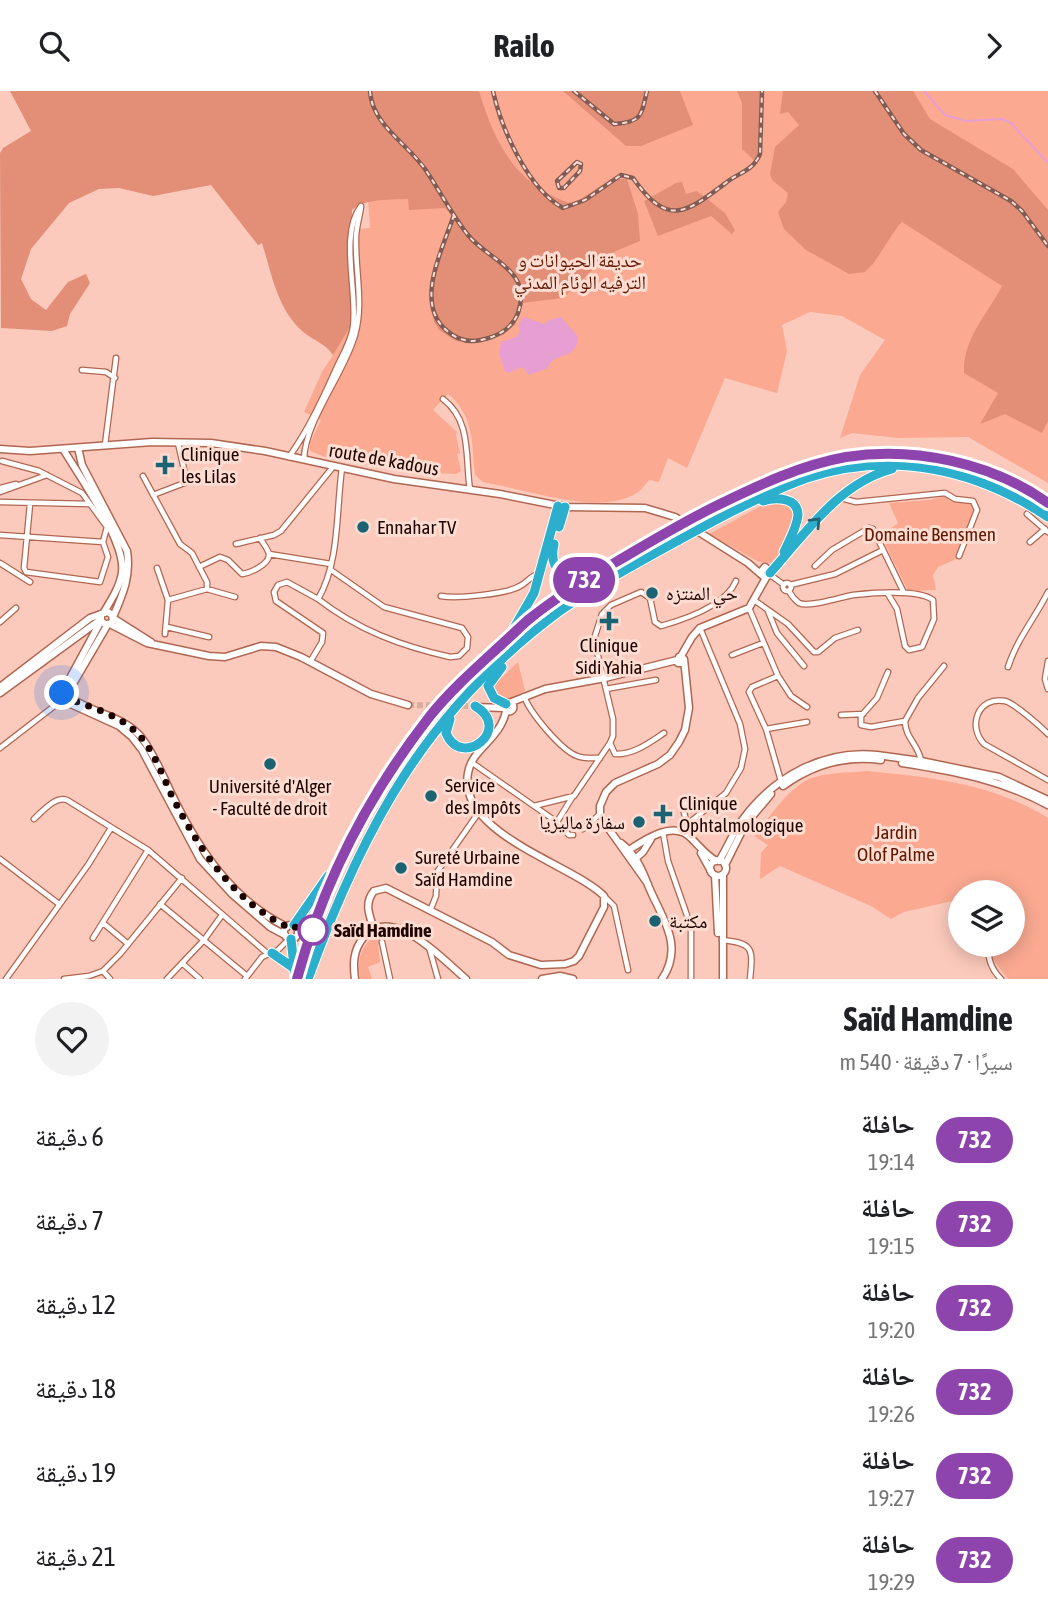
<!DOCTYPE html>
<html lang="ar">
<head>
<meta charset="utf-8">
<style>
	body { margin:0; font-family:"Asap Condensed","Noto Naskh Arabic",sans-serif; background:#f2f2f2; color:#202124; direction:rtl; height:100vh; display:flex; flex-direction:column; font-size:26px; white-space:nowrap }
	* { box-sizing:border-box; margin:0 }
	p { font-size:23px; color:#757577 }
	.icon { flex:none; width:38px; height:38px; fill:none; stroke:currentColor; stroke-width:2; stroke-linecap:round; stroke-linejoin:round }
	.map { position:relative; height:888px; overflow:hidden; direction:ltr }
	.panel { display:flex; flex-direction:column; background:#fff; flex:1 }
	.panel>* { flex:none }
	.badge { padding:0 14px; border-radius:23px; font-size:24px; line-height:46px }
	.buttons { position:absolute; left:948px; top:789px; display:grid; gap:14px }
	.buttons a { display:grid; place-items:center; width:77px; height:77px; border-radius:50%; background:#fff; box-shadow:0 4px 18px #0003; font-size:35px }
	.you { position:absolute; width:35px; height:35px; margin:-18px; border:5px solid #fff; border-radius:50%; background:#1a73e8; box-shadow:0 0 0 10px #1a73e833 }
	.map>.badge { position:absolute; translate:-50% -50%; box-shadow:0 0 0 4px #fff }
	.round { display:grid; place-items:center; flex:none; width:74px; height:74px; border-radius:37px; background:#f2f2f2 }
	.head { display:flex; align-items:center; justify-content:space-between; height:119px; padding:0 35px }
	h1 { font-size:33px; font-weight:700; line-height:52px }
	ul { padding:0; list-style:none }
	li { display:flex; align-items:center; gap:21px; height:84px; padding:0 35px }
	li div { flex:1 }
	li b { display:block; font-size:26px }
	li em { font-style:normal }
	li .badge { min-width:77px; font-weight:700; text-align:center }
	header { display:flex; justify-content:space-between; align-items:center; height:91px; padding:0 35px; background:#fff; font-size:32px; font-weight:700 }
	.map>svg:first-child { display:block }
	.green { fill:#fba991 }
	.forest { fill:#e38f77 }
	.water { fill:#e79fd3 }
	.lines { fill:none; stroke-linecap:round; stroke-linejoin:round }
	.stream { stroke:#e79fd3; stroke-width:2 }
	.tertiary-tunnel { stroke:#daaca0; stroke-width:6; stroke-dasharray:6 3; stroke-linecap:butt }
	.minor-casing { stroke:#b06752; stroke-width:7 }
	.tertiary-casing { stroke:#b06752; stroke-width:9 }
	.secondary-casing { stroke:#b06752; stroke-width:9 }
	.motorway-casing { stroke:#fff; stroke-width:11 }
	.minor { stroke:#fff; stroke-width:4.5 }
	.tertiary { stroke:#fff; stroke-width:6 }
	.secondary { stroke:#fff; stroke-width:6 }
	.motorway { stroke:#2bafcc; stroke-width:9 }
	.rail-casing { stroke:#805c54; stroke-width:4.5 }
	.rail { stroke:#fddcd2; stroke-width:2; stroke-dasharray:5; stroke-linecap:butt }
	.motorway-bridge-casing { stroke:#fff; stroke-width:11; stroke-linecap:butt }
	.motorway-bridge { stroke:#2bafcc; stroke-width:9 }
	.oneway { stroke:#256271 }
	.line-casing { stroke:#fff; stroke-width:16 }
	.line { stroke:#8e44ad; stroke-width:10 }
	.walk { stroke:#1e0401; stroke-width:7; stroke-dasharray:0 12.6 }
	.poi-dot { fill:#1b6272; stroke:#fddcd2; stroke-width:2.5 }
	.stop-dot { fill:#fff; stroke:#8e44ad; stroke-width:3.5 }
	.labels { text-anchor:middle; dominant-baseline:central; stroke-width:6; stroke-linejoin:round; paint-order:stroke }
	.park-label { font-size:19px; fill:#611700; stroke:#fddcd2 }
	.poi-label { font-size:19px; fill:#1e0401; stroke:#fddcd2; text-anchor:start }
	.street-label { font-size:19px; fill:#1e0401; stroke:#fddcd2 }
	.stop-label { font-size:19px; font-weight:bold; fill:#1e0401; stroke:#fddcd2; text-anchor:start }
</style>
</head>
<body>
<header><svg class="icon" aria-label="forward" viewBox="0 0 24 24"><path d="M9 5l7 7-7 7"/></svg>Railo<svg class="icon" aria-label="search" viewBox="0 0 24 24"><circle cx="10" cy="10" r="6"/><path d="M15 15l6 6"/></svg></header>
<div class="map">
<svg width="1048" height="888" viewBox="0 0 1048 888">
	<rect width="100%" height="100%" fill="#fbcabc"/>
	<path class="green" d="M267,0H1048V392L968,346L898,347L852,342L840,347L860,284L885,249L842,225L810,221L782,234L787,260L777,302L725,287L687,377L668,367L659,391L649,389C644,395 640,401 633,404C595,424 524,398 483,391L475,384C472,353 474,324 448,303L433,319L457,341L456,344L460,362L457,363L461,380L456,383L412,381L335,368L333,369L310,360V352L321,329L304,321L322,281L333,264C325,251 309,248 299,237C277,215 271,180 262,152L258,154L211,93L336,140L370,137L367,94Z
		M945,405L950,410L972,413L975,416L956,468L938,476L933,484L936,499L908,500L881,445L898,432L889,412L929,409Z
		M773,411C779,412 786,412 790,415C803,426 783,464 773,472L759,471L709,443L761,415Z
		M518,571L525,600L511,608L499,607L493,598L494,594Z
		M867,680C930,686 994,693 1048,727V888H1008L990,865V854H1013V802H961V808L904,821L891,828L871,815L780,775L760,788L761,762L768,754L754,745C769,727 786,700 807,689C824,681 848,682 867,680Z
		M377,843L379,851L378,855L380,871L368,876L372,888H360C357,869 360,855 377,843Z"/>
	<path class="forest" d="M10,0H479C495,53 516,95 573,113L611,88H627L638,123L640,150L609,163L563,207L522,212L515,234L503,244L471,252L456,250L439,239L434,231L429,207L451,124L445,117L409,119L408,108C390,109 366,107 352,119L351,234L333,264C325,251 309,248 299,237C277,215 271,180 262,152L258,154L211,94L153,105L119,97L99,98L69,112L31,158L21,188L31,208L46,219L68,191L86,183L90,192L70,223L67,235L52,240L1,237L0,62L3,57L31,40Z
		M563,0H680L693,34L641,55H626Z
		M737,0H761L758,73L742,58V12Z
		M783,0H913L930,28L1013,78L1048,119V330L1042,342L1005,323L980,333L998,302L964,282C963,247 987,224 1002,195L902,131L898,135L873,173L865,181L849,183L806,159L784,138L778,121L786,111L788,102L772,89L770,83L775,56L799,34L788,21L780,23Z
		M682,91L686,103L697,100L725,122L735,139L732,143L711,125L658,145L644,110L676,92Z"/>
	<path class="water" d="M524,226L544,233L552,228L561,226L578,246C576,272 553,259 548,277L529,284L522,276L508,282L505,280L499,263L501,251L516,246L519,242V233Z"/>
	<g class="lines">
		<path class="stream" d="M924,0L945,24L966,30L1002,28L1011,32L1048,72"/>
		<path class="tertiary-tunnel" d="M408,614L475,615"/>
		<defs>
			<path id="minor" d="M82,279L106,281L115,287
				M443,308C472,330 465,366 470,399
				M105,354L116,267
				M289,366C309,338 323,307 337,276C343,263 351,250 353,236C358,202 339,143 361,115C360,126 356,136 356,147C355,179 364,213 355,244C344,283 305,330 304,368
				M143,385L180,453L192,462L207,491V498
				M0,397L16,393
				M0,401L47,384
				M153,404L187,391L178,352
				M841,407L856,411L945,402L955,408L973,410L977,419L959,465
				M0,411L90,413
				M30,413L24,477L26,481L100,491L108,466L103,451
				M1027,423L1048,441
				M0,444L103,451L107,436L82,402L39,380L2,370
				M1030,451L1045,438
				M236,453L274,444L281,440L333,376
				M269,463L331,473
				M0,472L30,491
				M815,475L832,459L869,437L873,438L904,502
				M199,476L220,466L228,469L242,483C249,482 270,474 269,463C268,458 262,451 260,447
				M157,477L168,509L165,543
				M331,479L384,516L462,537L468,546L467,557L459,565L450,566C401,555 358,539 318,508C340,471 336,419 342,377
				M769,483L784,494
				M783 496a4 4 0 1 1 8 0a4 4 0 1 1-8 0Z
				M790,494L835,483L883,459
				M789,500C791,504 795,509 799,512C809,517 841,506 853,504C872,502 918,498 933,509L934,528L922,556L909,559L905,555L897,518L888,503
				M441,505C456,508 507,503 520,495C528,491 530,485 539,483
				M168,509L207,498L235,506
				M754,509L788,533L814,561H818L835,547L858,539
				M749,517L778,585L752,596L749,601L766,638L781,690
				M768,520L777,542L804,575
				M0,531L16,517
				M167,536L209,546
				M732,564L763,552
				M1048,570L1045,588L1048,598
				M310,571L322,551L323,542L276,510L274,501L278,494L287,491L318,508
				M1008,576C1017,548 1035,527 1048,501
				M888,581L877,607L861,625V634L871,636L905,630
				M778,585L791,605L807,616
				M606,598L656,589
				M524,605C530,622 561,659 577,665C584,668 593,667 600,667
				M841,624L863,623
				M766,638L807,631
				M1048,643C1040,635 1014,612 1005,610C978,605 967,635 984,653L1048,689
				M610,652L615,663C633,664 649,652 664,642
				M0,657L66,606
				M921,670C919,654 905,647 905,630L918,607L944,575
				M471,671L534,715L574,705L610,652L613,645V628L594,548L602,523L611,514L641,501L650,507L655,531L661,535C686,528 726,514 736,490
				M534,715L557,731L569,744H573
				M34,728C43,720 55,705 67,709L148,759L268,863
				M557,731L573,705
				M687,733L682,714L692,709
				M583,738L600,723
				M679,740L726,702L741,677L745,658L740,633L700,537
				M663,741L668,770L691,836V888
				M0,768L59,813
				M604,805L614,815L628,879
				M160,813L247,885
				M430,820L436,805L437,781L479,721
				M103,832L127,852
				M93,847L148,759
				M722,849C754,852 753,858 750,888
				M382,851L390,888
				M988,854C988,868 991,878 1001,888
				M429,856L438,888
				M182,872L200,888
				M103,880L110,888
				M6,888L88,774L111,737
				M64,888L89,885L103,880L120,863L182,787
				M167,888L204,849L222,824
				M245,888L262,866L278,859L289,848"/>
			<path id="tertiary" d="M78,357L82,374L127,460C131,485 123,503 113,526
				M63,358C80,386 126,451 122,481C120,496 111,509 104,521
				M113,527L151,551
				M101,530L105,533H110L113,529L112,524L108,521L101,523V530L63,600L64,610L119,635L132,646L142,659L200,768L232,803L270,836L285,844
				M108,533L70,598L71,607C93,623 122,624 141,646C155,664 164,688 174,708C199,759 233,810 287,836
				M110,533L147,552L209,565L225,566L261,555L276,556L301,566L371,603L408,614
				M0,596L90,527L101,523
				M0,602L100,529
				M475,616L504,617
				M626,761C643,750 673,728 691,747C700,756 705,763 716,770
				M701,762L712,782
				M634,769L643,761L651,748
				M284 841a7 7 0 1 1 14 0a7 7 0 1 1-14 0Z"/>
			<path id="secondary" d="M0,358L30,360L152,351L211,352L265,360L394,388L500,403L565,416L645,417L675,426L748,472L763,485H768L770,480L765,476L760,482
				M681,565L692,546L700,537L749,517L767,485
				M504.5 616a4.5 4.5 0 1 1 9 0a4.5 4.5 0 1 1-9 0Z
				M509,612L545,598L605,587L677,569
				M902,672C954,680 1002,689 1048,714
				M783,695C812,674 845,664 881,669
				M621,752C635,763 642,778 648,794C661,826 685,854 662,888
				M710 777a8 8 0 1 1 16 0a8 8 0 1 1-16 0Z
				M719,770C728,756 733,741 743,728C774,686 824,658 877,664L921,670L999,686L1048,709
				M725,774L745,734L771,703
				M715,784L718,842
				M648,793L606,734L600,723V715L606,701L615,692L658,673L670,664L679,651L685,639L689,617L684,568L679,566L678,572H683
				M374,838C369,824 364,812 374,800L386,797L492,851L509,864L541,874L565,873L574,870L579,865L604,816V805C572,773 457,743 468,682C472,657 500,649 506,620
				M355,888C353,873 353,860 363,847C392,811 443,869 466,888
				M542,888L560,885L573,888
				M723,888V784"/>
			<path id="motorway" d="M763,410C775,406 798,406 798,424C797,436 789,450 784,461
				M698,423C737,405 776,383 817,373C894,353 983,365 1048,412
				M710,432C742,415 773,399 807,387C892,359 976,378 1048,426
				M559,436L565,416
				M554,453C548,480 565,490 590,482
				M770,482C805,443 839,392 892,378
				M514,537L534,502L558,415
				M502,576L488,595L494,607L506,613
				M450,628L446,642C461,679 514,638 475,615
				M294,834L328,785L334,781
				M291,848L295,884
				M272,862L295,878
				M297,888C331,761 401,642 500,556C510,546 520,536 531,527C575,493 624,466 671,438
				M308,888C363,736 427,618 560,520C598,493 639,471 679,449"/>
		</defs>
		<use href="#minor" class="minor-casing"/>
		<use href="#tertiary" class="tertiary-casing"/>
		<use href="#secondary" class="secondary-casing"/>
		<use href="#motorway" class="motorway-casing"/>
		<use href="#minor" class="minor"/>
		<use href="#tertiary" class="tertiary"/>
		<use href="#secondary" class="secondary"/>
		<use href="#motorway" class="motorway"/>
		<defs>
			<path id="rail" d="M370,0C372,35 410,54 427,81C441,102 452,124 468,144C489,170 533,179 518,222C512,238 496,246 481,249C468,252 456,248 446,239C414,211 443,157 454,124
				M493,0C501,37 528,98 563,117L585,109L621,84L633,87C668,137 686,122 727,91C740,81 753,80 760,63L762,0
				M574,0L614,33C642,31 641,25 647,0
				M875,0L904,43L921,59L1011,110L1022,120L1048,155
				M577,71L581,73L580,80L564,97H559L557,90Z"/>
		</defs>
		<use href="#rail" class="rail-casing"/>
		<use href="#rail" class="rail"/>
		<defs>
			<path id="motorway-bridge" d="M671,438L698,423
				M679,449L710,432"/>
		</defs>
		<use href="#motorway-bridge" class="motorway-bridge-casing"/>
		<use href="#motorway-bridge" class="motorway-bridge"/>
	</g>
	<defs><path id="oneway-chevron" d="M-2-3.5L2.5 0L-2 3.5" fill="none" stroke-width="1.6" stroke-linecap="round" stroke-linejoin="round" transform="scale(1.75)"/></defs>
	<use class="oneway" href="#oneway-chevron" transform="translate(816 431) rotate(-46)"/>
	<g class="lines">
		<defs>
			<path id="line" d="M297,888C323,792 369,703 430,625C451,599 476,577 501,554C510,546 519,537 528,529C555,507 586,488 616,471C650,451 683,431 718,414C759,394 801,374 846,366C914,355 992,372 1048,412"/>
		</defs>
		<use href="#line" class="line-casing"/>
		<use href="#line" class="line"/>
		<path class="walk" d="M62,602L63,608L70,603L75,610C96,618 120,625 137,642C153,658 162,683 171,703C197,755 229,804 281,833L286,835L294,834L298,840L313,839"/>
	</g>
	<g class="poi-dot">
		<path d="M161.5 363.5h7v7h7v7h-7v7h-7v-7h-7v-7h7z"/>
		<circle cx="363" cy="436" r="7"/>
		<circle cx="652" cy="502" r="7"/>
		<path d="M605.5 519.5h7v7h7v7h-7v7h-7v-7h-7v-7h7z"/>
		<circle cx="270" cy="673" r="7"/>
		<circle cx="431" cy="705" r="7"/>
		<path d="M659.5 712.5h7v7h7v7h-7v7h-7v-7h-7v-7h7z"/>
		<circle cx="639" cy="731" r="7"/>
		<circle cx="401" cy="777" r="7"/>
		<circle cx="655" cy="830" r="7"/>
	</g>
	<circle class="stop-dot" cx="313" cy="839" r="14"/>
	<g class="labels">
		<g class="park-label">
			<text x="580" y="169">حديقة الحيوانات و<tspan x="580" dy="22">الترفيه الوئام المدني</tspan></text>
			<text x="930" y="443">Domaine Bensmen</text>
			<text x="896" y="741">Jardin<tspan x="896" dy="22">Olof Palme</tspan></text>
		</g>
		<g class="poi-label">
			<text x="181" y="363">Clinique<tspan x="181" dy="22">les Lilas</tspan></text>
			<text x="377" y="436">Ennahar TV</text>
			<text x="666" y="502">حي المنتزه</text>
			<text x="609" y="554" text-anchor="middle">Clinique<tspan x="609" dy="22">Sidi Yahia</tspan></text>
			<text x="445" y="694">Service<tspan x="445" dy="22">des Impôts</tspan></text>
			<text x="270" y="695" text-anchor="middle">Université d'Alger<tspan x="270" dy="22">- Faculté de droit</tspan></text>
			<text x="679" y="712">Clinique<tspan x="679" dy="22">Ophtalmologique</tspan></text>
			<text x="625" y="731" text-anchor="end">سفارة ماليزيا</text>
			<text x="415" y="766">Sureté Urbaine<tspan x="415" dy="22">Saïd Hamdine</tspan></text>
			<text x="669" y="830">مكتبة</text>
		</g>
		<g class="street-label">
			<text transform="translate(384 368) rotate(10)">route de kadous</text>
		</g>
		<g class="stop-label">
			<text x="334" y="839">Saïd Hamdine</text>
		</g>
	</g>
</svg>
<div class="buttons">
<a><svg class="icon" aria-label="layers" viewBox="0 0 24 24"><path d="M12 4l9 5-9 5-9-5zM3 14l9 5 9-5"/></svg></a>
</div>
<div class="you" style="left:62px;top:602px"></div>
<b class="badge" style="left:584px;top:489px;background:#8e44ad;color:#fff">732</b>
</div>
<section class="panel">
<div class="head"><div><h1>Saïd Hamdine</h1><p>سيرًا · 7 دقيقة · 540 m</p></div><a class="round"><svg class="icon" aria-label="heart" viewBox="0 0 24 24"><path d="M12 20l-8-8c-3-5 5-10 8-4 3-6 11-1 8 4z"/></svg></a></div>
<ul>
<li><span class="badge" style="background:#8e44ad;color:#fff">732</span><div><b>حافلة</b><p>19:14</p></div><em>6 دقيقة</em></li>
<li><span class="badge" style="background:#8e44ad;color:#fff">732</span><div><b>حافلة</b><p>19:15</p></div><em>7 دقيقة</em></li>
<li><span class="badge" style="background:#8e44ad;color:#fff">732</span><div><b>حافلة</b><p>19:20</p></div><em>12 دقيقة</em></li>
<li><span class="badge" style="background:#8e44ad;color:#fff">732</span><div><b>حافلة</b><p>19:26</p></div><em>18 دقيقة</em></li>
<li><span class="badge" style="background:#8e44ad;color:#fff">732</span><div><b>حافلة</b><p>19:27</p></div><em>19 دقيقة</em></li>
<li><span class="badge" style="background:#8e44ad;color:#fff">732</span><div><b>حافلة</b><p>19:29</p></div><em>21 دقيقة</em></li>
</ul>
</section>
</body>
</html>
